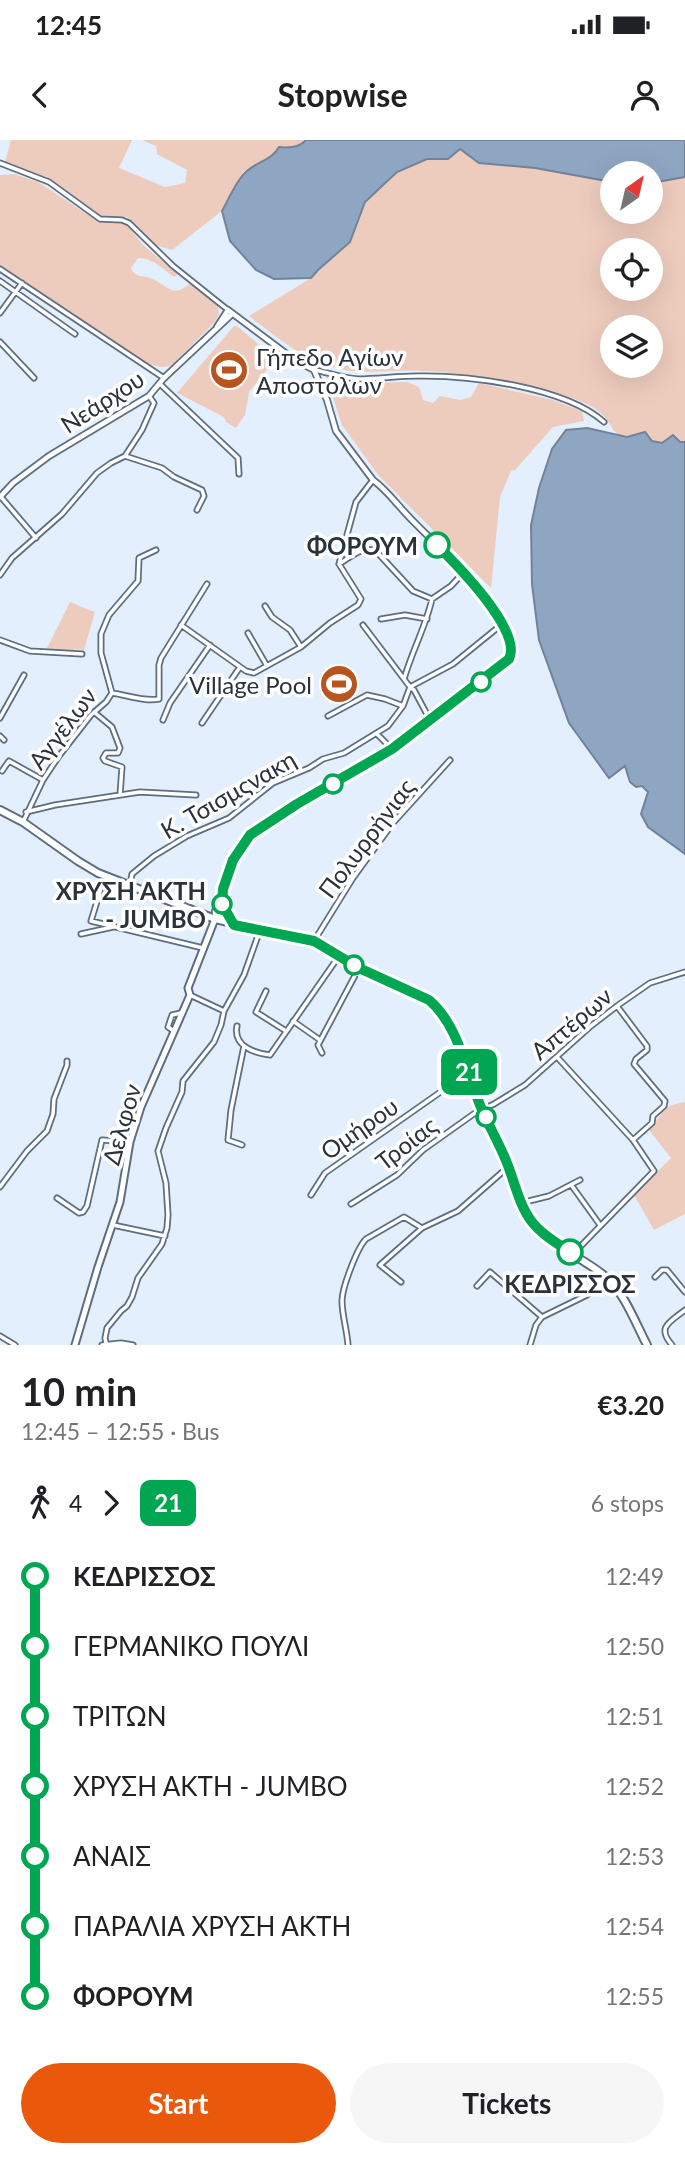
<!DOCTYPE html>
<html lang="en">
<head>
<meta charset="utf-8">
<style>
	body { margin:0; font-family:Lato,sans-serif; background:#f6f6f6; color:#202124; height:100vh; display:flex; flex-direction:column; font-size:26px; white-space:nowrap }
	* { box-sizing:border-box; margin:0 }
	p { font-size:23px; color:#757577 }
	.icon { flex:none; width:38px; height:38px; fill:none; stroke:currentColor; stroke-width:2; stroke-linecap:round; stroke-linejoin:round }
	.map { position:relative; height:1205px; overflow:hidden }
	.panel { display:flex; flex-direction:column; background:#fff; flex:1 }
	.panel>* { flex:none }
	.badge { padding:0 14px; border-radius:10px; font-size:24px; line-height:46px }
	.needle { width:46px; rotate:34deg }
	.tools { position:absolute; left:600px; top:21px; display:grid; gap:14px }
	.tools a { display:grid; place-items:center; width:63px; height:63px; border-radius:50%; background:#fff; box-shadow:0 7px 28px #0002; font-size:35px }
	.map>.badge { position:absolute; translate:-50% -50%; box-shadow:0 0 0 4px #fff }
	.legs { display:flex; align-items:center; gap:10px; height:77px; padding:0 21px; font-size:23px }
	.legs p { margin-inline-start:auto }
	.head { display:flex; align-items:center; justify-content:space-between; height:119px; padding:0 21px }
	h1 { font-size:38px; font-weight:700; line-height:52px }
	.primary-button { display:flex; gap:14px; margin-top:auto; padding:14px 21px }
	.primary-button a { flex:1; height:80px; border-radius:42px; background:#ea580c; color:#fff; font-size:28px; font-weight:700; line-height:80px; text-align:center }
	.primary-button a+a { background:#f6f6f6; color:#202124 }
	ul { padding:0 21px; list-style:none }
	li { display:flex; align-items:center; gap:24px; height:70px; font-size:26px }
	li i { display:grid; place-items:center; width:10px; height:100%; margin:0 9px; background:currentColor }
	li i::after { content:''; width:18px; height:18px; margin:-9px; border:5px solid; border-radius:50%; background:#fff }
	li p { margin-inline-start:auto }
	li:first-child i { background:linear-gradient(#0000 50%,currentColor 0) }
	li:last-child i { background:linear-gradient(currentColor 50%,#0000 0) }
	.status { display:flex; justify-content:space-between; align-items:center; height:49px; padding:0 35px; background:#fff; direction:ltr }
	.status svg { height:19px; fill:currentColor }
	header { display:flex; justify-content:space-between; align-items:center; height:91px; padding:0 21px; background:#fff; font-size:32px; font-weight:700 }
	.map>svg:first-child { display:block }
	.green { fill:#eeccbd; fill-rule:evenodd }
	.water { fill:#8fa6c2; stroke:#71839a; stroke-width:2 }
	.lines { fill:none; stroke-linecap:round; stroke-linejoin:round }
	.minor-casing { stroke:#5d6d82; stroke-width:7 }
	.tertiary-casing { stroke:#5d6d82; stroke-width:8 }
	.secondary-casing { stroke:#5d6d82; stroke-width:9 }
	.primary-casing { stroke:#5d6d82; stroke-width:10 }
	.minor { stroke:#fff; stroke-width:3.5 }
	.tertiary { stroke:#fff; stroke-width:4.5 }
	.secondary { stroke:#fff; stroke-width:5 }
	.primary { stroke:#fff; stroke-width:6 }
	.line-1-casing { stroke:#fff; stroke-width:16 }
	.line-1 { stroke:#00a651; stroke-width:10 }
	.stop-1-dot { fill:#fff; stroke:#00a651; stroke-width:3.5 }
	.labels { text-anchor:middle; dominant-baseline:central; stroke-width:7; stroke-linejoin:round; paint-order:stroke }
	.poi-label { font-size:24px; fill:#2a323b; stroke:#fff; text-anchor:start }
	.street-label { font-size:24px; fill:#2a323b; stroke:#fff }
	.stop-label { font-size:24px; font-weight:bold; fill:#2a323b; stroke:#fff; text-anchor:end }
</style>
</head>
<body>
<div class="status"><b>12:45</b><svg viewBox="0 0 49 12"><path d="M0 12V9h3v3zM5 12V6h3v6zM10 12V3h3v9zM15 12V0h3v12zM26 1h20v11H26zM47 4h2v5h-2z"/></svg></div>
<header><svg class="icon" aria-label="back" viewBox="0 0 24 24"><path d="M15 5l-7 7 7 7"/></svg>Stopwise<svg class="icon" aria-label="person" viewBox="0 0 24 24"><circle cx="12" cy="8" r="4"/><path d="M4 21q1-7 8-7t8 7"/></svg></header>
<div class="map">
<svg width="685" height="1205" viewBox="0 0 685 1205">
	<rect width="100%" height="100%" fill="#e3effd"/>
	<path class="green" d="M11,0H132L119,28L165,47L185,43L187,30L157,14L156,6L142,0H306L304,3L287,8L259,22L244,32L222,71L172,110L155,105L127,77L101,76L47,37L5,22Z
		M460,9L479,23L535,28L612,42V72H651V43L685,37V302L662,303L652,301L645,292C604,304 620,284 594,268C579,259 561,254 544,250C504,241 463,232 422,231C392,229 361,236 331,227C300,218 275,195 249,176L311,138L318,130L350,102L365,62L397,32L427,19H448ZM612,110H651V149H612ZM612,187H651V226H612Z
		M14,34L38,42L99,82L122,83L128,86L143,105L178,134L174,137C163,129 153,118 138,118L131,128C135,138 141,135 150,138C167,144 172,160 190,143L218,166L219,174L215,182L172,225C162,229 156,226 146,223L0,125V35Z
		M234,186H237L276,219L249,252L245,275L236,288L226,282L224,277L177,253Z
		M326,237L358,243L407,242L419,247L423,260L433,263L440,256L460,260L471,257L479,243L553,260L582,271L584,281L553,287L515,330L511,331L500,357L491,448L379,336L342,285Z
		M70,462L95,472L84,510L74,509L73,514L45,512Z
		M685,962V1074L654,1090L634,1055L671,1018L649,990C665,973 658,967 685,962Z"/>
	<path class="water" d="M306,0H685V37L651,43V33H612V42L535,28L479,23L460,9L448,19H427L397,32L365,62L350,102L318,130L311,138L274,139L256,130L230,101L222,71C229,59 236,40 247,31C258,21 272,20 279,7C288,8 300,7 306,0Z
		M587,288L627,297L645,292L652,301L662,303L673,295L680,302H685V714L648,687L641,674L648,652L642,646L636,647L630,642L625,626L609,638L569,583L539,500L532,444L531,385L539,348L552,309L566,290Z"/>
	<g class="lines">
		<defs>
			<path id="minor" d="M0,23L49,42L100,79L122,80L129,83L173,126L228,170
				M0,129L164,238
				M0,141L75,194
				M0,173L22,143
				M0,202L34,238
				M315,230C329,233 344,238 358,239C377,239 398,236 417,236C469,235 565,247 604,282
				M160,244L238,318L239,334
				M125,316L162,328L174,337L202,350L204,356L197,370
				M1,357L36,398
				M339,424C351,417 363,405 376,411L413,451L432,459
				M0,435L12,418L62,374L97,333L111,323L125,316L142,290L154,263L149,256
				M265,466L272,477L290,490L301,507
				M381,479L405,475L427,479
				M181,485L246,531L254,533L301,507L330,483L358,465L361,459L339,424L356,362L373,340
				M363,485L410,547L414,550L430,580
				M248,493L267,526
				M0,500L30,511L82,514
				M404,539C412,511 426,486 432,459L451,446L464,432
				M410,547L453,524L501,485
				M112,553C127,555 145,562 159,559V525L161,518L207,444
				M94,572L112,587L120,608L118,613H106L103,618L105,621L122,627L120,655
				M328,576L367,555L385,559L403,566
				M0,578L24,535
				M163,580L170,563L210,505
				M202,583L240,527
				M377,594L392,609
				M0,596L4,600
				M2,631L9,621L43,640
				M26,672L55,665L140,652L196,655
				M23,682L43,640L59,616L91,575L106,562L112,553L101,513V494L109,475L138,441L139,418L156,410
				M109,738L102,745L91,781L203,808
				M130,745L132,734L154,716L187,696L229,678L273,643L309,628L323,619L344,613L388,586L403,566L410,547
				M81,794L113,787
				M314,801L353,738L393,683L450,620
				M266,851L256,872L286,891
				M190,855L224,871
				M617,866L647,906V910L636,919L634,924L665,961L664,966L653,976L652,983L633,1000
				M293,881L320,900
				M237,886C233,906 254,913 270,915L339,816
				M174,891L168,887L172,875L181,873
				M322,913L318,905L359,828
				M557,917L633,1000L654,1031L573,1114
				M242,1005L228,1000L231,970L244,906
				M572,1046L600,1085
				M0,1047L27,1011L47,991L53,974L54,959L67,925V921
				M311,1055L325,1033L469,932
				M57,1058L79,1073L83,1072L87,1066L102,1000L130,1002
				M521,1063L549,1056L580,1040
				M351,1064L397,1035L423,1010L475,973L494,964L525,945L591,886L617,866L650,843L685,832
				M113,1085L165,1096
				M655,1137L662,1130H667L685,1152
				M401,1142L380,1125L422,1088L458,1071L507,1028
				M477,1146L490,1132L542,1177
				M0,1196L15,1205
				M106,1203L105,1198L107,1188L121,1171L127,1166L132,1157L138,1138L162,1104L167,1088L168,1075L166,1043L158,1011L166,988L182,952L183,941L214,902L221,885L224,871L244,835L260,790
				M102,1205L121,1203L133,1205
				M348,1205C347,1190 342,1175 342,1161C342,1148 357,1108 366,1099L404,1077L422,1088
				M530,1205L536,1185L542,1177L587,1155L607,1140
				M672,1205C656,1187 670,1182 685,1170"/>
			<path id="tertiary" d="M0,357L13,343L49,316L149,256L164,238L232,174
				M215,778V771L233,720L240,707L255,691L392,609L496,531C502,525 512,520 512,511C512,504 507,497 504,491C483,445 445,414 411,379C398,366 388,351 373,340L336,291L327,260L314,230L292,218L228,170L217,187
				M215,779L221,774L223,753"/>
			<path id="secondary" d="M75,1205L98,1127L120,1062L130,1002L141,967L190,855L188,848L215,779"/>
			<path id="primary" d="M0,670L23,682L78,721L98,733L215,779L314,801L359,828L429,860C455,881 468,928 479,959C486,980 497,998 505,1018C513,1038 518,1060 529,1078C545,1104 583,1117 606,1137C625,1154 635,1182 647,1205
				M222,764L233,783"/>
		</defs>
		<use href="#minor" class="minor-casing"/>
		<use href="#tertiary" class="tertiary-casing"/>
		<use href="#secondary" class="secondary-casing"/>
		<use href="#primary" class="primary-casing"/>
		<use href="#minor" class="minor"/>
		<use href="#tertiary" class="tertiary"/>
		<use href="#secondary" class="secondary"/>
		<use href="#primary" class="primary"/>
	</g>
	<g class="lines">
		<defs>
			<path id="line-1" d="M437,405C456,424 523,491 509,519L392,609L297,664L250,695L233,720L223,749L222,764L234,785L314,801L359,828L429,860C459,885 467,935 482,970C490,988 500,1005 507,1023C515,1043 519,1065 532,1082C542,1095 557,1103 570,1112"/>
		</defs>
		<use href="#line-1" class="line-1-casing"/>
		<use href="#line-1" class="line-1"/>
	</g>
	<defs>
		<symbol id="stadium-disc" viewBox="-11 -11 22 22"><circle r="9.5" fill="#b8551f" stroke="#fff"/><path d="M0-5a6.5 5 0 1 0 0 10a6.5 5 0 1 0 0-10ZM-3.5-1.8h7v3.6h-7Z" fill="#fff"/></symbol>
	</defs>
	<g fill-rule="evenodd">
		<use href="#stadium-disc" x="207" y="208" width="44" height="44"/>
		<use href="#stadium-disc" x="317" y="522" width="44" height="44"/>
	</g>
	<g class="stop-1-dot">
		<circle cx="437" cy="405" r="12"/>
		<circle cx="481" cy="542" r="9"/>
		<circle cx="333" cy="644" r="9"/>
		<circle cx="222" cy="764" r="9"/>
		<circle cx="354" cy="825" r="9"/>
		<circle cx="486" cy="977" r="9"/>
		<circle cx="570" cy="1112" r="12"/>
	</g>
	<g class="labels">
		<g class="poi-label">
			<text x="256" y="216">Γήπεδο Αγίων<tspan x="256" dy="28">Αποστόλων</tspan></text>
			<text x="312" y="544" text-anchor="end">Village Pool</text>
		</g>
		<g class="street-label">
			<text transform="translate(102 261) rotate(-33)">Νεάρχου</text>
			<text transform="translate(62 588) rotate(-53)">Αγγέλων</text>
			<text transform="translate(228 654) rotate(-30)">Κ. Τσισμςνακη</text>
			<text transform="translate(366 698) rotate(-53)">Πολυρρήνιας</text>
			<text transform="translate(571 883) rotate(-40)">Απτέρων</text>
			<text transform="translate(121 984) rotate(-74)">Δελφον</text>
			<text transform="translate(359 988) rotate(-35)">Ομήρου</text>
			<text transform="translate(406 1003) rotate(-38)">Τροίας</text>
		</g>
		<g class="stop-label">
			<text x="418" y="405">ΦΟΡΟΥΜ</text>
			<text x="206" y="750">ΧΡΥΣΗ ΑΚΤΗ<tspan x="206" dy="28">- JUMBO</tspan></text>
			<text x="570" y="1143" text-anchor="middle">ΚΕΔΡΙΣΣΟΣ</text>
		</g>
	</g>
</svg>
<div class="tools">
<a><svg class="needle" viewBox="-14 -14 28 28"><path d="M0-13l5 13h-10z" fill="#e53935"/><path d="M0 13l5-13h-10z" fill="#757577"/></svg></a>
<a><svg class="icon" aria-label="locate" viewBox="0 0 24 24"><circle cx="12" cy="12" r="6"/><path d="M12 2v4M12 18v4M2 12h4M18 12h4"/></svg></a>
<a><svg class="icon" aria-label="layers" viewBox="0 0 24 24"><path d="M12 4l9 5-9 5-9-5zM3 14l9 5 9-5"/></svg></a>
</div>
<b class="badge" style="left:469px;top:932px;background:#00a651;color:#fff">21</b>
</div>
<section class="panel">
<div class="head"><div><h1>10 min</h1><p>12:45 – 12:55 · Bus</p></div><b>€3.20</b></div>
<div class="legs"><svg class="icon" aria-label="walk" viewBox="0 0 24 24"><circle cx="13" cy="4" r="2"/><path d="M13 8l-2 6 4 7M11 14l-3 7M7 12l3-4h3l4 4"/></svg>4<svg class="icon" aria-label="forward" viewBox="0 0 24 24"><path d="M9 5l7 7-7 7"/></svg><b class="badge" style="background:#00a651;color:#fff">21</b><p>6 stops</p></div>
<ul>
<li><i style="color:#00a651"></i><b>ΚΕΔΡΙΣΣΟΣ</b><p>12:49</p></li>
<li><i style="color:#00a651"></i><span>ΓΕΡΜΑΝΙΚΟ ΠΟΥΛΙ</span><p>12:50</p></li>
<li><i style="color:#00a651"></i><span>ΤΡΙΤΩΝ</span><p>12:51</p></li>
<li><i style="color:#00a651"></i><span>ΧΡΥΣΗ ΑΚΤΗ - JUMBO</span><p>12:52</p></li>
<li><i style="color:#00a651"></i><span>ΑΝΑΙΣ</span><p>12:53</p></li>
<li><i style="color:#00a651"></i><span>ΠΑΡΑΛΙΑ ΧΡΥΣΗ ΑΚΤΗ</span><p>12:54</p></li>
<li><i style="color:#00a651"></i><b>ΦΟΡΟΥΜ</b><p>12:55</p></li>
</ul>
<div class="primary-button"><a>Start</a><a>Tickets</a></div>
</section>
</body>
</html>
